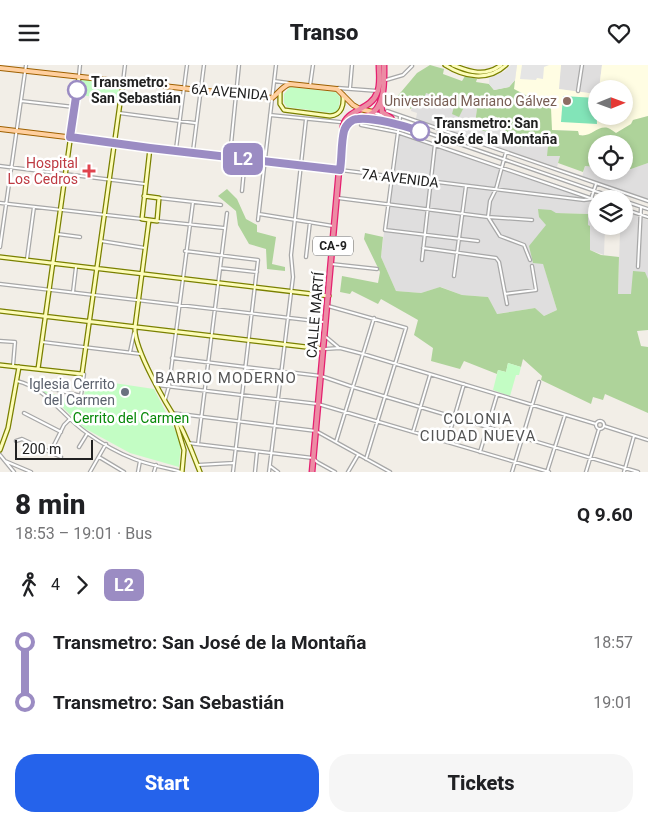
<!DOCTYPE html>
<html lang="en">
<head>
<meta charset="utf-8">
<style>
	body { margin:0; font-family:Roboto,sans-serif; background:#f6f6f6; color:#202124; height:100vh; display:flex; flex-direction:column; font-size:19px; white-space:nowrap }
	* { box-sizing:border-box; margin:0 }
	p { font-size:16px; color:#757577 }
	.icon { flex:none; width:28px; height:28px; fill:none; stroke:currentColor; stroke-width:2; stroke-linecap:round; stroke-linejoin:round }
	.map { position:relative; height:407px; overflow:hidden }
	.panel { display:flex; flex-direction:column; background:#fff; flex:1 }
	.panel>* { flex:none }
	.badge { padding:0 10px; border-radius:8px; font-size:18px; line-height:32px }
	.needle { width:32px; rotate:89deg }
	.buttons { position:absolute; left:588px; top:15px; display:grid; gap:10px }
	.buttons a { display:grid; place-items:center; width:45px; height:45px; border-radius:50%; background:#fff; box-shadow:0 2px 8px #0003; font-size:25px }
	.scale { position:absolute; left:15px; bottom:12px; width:78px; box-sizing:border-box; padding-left:5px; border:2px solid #212121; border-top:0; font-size:14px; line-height:18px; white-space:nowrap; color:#212121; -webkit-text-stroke:4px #fff; paint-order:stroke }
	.map>.badge { position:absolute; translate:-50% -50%; box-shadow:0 0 0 2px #fff }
	.legs { display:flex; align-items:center; gap:8px; height:55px; padding:0 15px; font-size:16px }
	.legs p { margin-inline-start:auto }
	.headline { display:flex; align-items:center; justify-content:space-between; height:85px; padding:0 15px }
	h1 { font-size:28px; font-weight:800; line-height:38px }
	.action { display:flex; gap:10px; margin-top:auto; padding:10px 15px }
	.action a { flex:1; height:58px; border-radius:20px; background:#2563eb; color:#fff; font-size:20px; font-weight:800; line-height:58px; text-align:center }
	.action a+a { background:#f6f6f6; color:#202124 }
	ul { padding:0 15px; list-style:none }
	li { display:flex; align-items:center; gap:18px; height:60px; font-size:19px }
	li i { display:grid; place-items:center; width:8px; height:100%; margin:0 6px; background:currentColor }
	li i::after { content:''; width:12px; height:12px; margin:-6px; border:4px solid; border-radius:50%; background:#fff }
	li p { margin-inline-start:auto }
	li:first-child i { background:linear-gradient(#0000 50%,currentColor 0) }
	li:last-child i { background:linear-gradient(currentColor 50%,#0000 0) }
	header { display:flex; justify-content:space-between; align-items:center; height:65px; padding:0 15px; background:#fff; font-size:22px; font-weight:800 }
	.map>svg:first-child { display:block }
	.residential { fill:#dfdede }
	.education { fill:#fffde3 }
	.forest { fill:#aed39a }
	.park { fill:#c3fdc4 }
	.pitch { fill:#82e4b8 }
	.parking { fill:#e5e5e5 }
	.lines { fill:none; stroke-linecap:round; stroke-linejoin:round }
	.street-casing { stroke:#a8a8a8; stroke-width:4.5 }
	.secondary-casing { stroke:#7a8000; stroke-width:5.5 }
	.primary-casing { stroke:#9e6000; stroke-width:6 }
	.highway-casing { stroke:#e51f6f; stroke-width:7 }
	.street { stroke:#fff; stroke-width:2 }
	.secondary { stroke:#fdfcba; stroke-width:3 }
	.primary { stroke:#ffcf9f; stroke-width:4 }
	.highway { stroke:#ec8ca4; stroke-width:4.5 }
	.line-1-casing { stroke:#fff; stroke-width:11 }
	.line-1 { stroke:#9b8cc3; stroke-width:8 }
	.stop-1-dot { fill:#fff; stroke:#9b8cc3; stroke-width:2.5 }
	.education-dot { fill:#8d6e63; stroke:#fff; stroke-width:2 }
	.health-dot { fill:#e0444e; stroke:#fff; stroke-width:2 }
	.worship-dot { fill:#6b7280; stroke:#fff; stroke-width:2 }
	.labels { text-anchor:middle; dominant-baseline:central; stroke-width:5; stroke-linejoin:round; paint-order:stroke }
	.shield { fill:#fff; stroke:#646464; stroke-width:1 }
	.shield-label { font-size:12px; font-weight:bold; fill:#212121 }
	.stop-label { font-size:14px; font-weight:bold; fill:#212121; stroke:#fff; text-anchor:start }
	.street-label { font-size:14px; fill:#212121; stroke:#fff }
	.education-label { font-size:14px; fill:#785e54; stroke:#fff; text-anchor:end }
	.health-label { font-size:14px; fill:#be3a42; stroke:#fff; text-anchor:end }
	.worship-label { font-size:14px; fill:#5b616d; stroke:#fff; text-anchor:end }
	.park-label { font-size:14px; fill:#068808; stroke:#fff }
	.neighbourhood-label { font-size:15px; letter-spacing:1px; fill:#545454; stroke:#fff }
</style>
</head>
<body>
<header><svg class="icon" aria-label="menu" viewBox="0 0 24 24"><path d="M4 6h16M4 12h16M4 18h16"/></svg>Transo<svg class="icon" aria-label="heart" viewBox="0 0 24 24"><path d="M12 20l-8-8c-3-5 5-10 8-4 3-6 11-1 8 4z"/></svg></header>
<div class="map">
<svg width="648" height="407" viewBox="0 0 648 407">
	<rect width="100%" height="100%" fill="#f2eee7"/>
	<path class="residential" d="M561,0H602L599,24H596V29L558,24Z
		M426,28L455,38L459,51L465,40L477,44L475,58L493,51L507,58L516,67L513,74L527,82L534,78L548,81L560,91L557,102L416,54L417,48L411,46L413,37Z
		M396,68L596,137V161H605L604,190L590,185V162L588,160V149L556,148L546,160L543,198L557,245L544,251L535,243L496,249L488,232L462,230L441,222L421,228L396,226L381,192Z
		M648,98V135L582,112L585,101L596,102V106H624V104H631Z
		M624,146L648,155V214L646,211L631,229H618L620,167L615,161H624Z"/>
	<path class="education" d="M517,0H561L559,24L596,29V51H624V24H599L602,0H648V51L633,55L631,59L616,68L608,63H601L586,71L579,70L578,66L552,65L514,24Z"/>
	<path class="forest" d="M430,0L444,4L443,9L462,16L465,11L477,14L476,17L489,19L494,25L509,22L515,15L514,24L551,43L552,65L578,66L579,70C591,73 597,60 608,63C611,64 613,66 616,68L631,59L633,55L648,51V98L631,104H624V79H596V102L585,101L583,107L558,98L560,91H547L548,81C544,80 538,78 534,79C525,81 521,84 513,78L516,67L513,65L508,72L504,71L507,58L494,51L487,67L476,63L475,58L477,44L465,40L459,52L452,49L455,38L426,28L422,40L413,38L411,44L396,33L417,8Z
		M227,124L237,134L246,154L257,160V167L276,172L272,199L285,202V206L267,204L266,184L249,179L238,160L236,146L218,131Z
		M538,144L551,145L556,148L588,149V160L590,161V185L601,190L619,192L618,229H631L633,206L645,207L648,214V265L637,266L641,281L648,282V348L605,329L603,335L593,332L591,339L541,315L542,311L523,294L521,302L508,298L506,307L498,305L497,309L464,296L460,304L431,296L433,283L414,270L418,255L381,234L378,239L352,226L350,229L340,227L342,211L378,218L380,207L364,174L365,168L383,172L381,192L396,226L421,228L440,222L462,230L488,232L497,249L535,243L544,251L557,245L543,199L533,198L529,181L546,160L539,152Z"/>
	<path class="park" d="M81,14L121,19L118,38L104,36L103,33L79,30Z
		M290,22L336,27L340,32L339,42L336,47L332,48L287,42L284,38V29Z
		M508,298L521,302L519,310H516L510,331L493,325L498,305L506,307Z
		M87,314L154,324L181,377L179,402L130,388L84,363L55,335L39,324L65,333L83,336Z"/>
	<path class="pitch" d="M563,31L596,33L597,59L561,57Z"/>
	<path class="parking" d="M511,0H517L515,15L509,22L494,25L489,19V13L504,7Z
		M522,0H549L544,2L543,14L537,13L536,15L520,14Z"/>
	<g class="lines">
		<defs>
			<path id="street" d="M79,10L80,0
				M386,15L403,10L412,1
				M274,16L289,18
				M123,17L125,0
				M310,21L313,0
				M338,23L378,26
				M350,23L352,0
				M578,26L582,0
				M21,36L74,42
				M387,46L648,136
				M119,48L195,58
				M375,48L385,51
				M270,50L340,57
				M400,52L385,165L478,176
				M362,54L402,59
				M392,54L402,59L618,134
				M361,60L397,67L596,135
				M176,84L187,0
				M193,86L204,0
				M506,87L496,124L490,136L488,152L500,171L524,180L530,195
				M230,90L239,0
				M0,101L145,119
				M340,105L584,135L591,134L596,119
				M242,126L245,94
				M159,133L221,140
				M338,133L488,152L532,155
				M624,136L648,144
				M0,138L142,154
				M624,144L648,152
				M259,149L333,161
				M258,155L276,0
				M157,156L224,163
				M57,169L80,172
				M101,176L145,183
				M0,182L26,0
				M423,183L496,193L499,197L507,239
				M185,186L258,195L233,407
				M306,192L310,157
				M27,194L34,142
				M422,195L435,79L440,64
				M331,199L377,204
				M638,202L641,142
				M220,203L257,207
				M454,211L466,121
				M0,219L324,257
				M73,227L76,202
				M505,229L536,225L532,201
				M328,241L406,263L366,394
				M326,272L338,282
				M0,276L15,277L13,301
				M42,277L141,289
				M325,284L340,283L363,289L596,359
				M130,287L134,268
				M172,293L321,311L353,322L638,407
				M17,316C47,323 63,352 87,368C101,378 118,388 134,394C149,400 167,403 182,407
				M157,320L318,339L549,407
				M42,321L81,331L84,309H82
				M165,335L169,321L193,137
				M24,348L61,367
				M172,348L316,366L390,407
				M596 360a4 4 0 1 1 8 0a4 4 0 1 1-8 0Z
				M604,361L648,375
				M413,367L430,310
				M16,376L22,374L61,392
				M336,377L374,253
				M447,377L464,319
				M188,378L313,393L317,397L335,407
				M198,379L227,148
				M79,382L87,369
				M51,386L64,360L70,354
				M480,387L497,330
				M0,390L14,407
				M99,392L124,407
				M5,396L31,407
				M198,400L233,398
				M270,401L278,407
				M90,407L106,379
				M138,407L140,396
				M154,407L156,400
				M255,407L257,387
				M269,407L293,212L291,190L306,54
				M348,407L358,390
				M512,407L539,317
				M547,407L565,350
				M586,407L599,364
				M624,407L634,371"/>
			<path id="secondary" d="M445,0C464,12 488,17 506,0
				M453,0C470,7 485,12 501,0
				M280,27V39L284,45L330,51C342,50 344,40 343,30
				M144,131L159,133L157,156L142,154L150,83
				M149,155L135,262C133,283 167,341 180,360C188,375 194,392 200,407
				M0,192L329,231
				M0,246L323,284
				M0,300L82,309L123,17
				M38,304L79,12
				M176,358L184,385L182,407
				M0,385L8,363L19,302"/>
			<path id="primary" d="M0,3L272,33C279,28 282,21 290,19L337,24L353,40L360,44L373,47
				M0,64L340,105"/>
			<path id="highway" d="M381,37L382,47L391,53
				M344,65C350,55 357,55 367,51C386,44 384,16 384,0
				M312,407L343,61C347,44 371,45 377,28C381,20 379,9 379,0"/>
		</defs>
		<use href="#street" class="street-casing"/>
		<use href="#secondary" class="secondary-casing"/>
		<use href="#primary" class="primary-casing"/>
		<use href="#highway" class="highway-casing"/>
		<use href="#street" class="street"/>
		<use href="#secondary" class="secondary"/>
		<use href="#primary" class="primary"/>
		<use href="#highway" class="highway"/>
	</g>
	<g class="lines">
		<defs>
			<path id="line-1" d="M77,25L70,72L150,83L340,105C342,93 341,78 344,66C346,59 352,54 358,54C373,52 405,61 420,66"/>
		</defs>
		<use href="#line-1" class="line-1-casing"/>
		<use href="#line-1" class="line-1"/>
	</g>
	<g class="stop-1-dot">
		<circle cx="77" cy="25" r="9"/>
		<circle cx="420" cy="66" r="9"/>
	</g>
	<circle class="education-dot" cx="567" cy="36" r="5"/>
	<path class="health-dot" d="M86.5 98.5h5v5h5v5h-5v5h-5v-5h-5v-5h5z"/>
	<circle class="worship-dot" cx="125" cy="327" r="5"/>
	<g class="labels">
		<rect class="shield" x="313" y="171.5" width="40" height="19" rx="4"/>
		<g class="shield-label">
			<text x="333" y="181">CA-9</text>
		</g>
		<g class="stop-label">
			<text x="91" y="17">Transmetro:<tspan x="91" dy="16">San Sebastián</tspan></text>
			<text x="434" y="58">Transmetro: San<tspan x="434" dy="16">José de la Montaña</tspan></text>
		</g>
		<g class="street-label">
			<text transform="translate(230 27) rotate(5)">6A AVENIDA</text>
			<text transform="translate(400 113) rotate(7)">7A AVENIDA</text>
			<text transform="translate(315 250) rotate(-85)">CALLE MARTÍ</text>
		</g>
		<g class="education-label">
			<text x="557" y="36">Universidad Mariano Gálvez</text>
		</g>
		<g class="health-label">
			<text x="78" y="98">Hospital<tspan x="78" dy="16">Los Cedros</tspan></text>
		</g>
		<g class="worship-label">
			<text x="115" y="319">Iglesia Cerrito<tspan x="115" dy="16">del Carmen</tspan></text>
		</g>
		<g class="park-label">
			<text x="131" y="353">Cerrito del Carmen</text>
		</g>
		<g class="neighbourhood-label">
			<text x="226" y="313">BARRIO MODERNO</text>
			<text x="478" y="354">COLONIA<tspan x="478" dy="17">CIUDAD NUEVA</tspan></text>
		</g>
	</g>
</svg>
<div class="buttons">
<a><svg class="needle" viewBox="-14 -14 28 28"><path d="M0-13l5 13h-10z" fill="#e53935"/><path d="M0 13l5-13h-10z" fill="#757577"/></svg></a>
<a><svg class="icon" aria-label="locate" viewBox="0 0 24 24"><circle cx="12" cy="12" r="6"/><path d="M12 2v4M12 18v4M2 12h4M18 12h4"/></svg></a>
<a><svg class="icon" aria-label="layers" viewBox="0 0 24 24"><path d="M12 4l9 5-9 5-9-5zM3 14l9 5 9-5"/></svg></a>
</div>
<div class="scale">200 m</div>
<b class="badge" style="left:243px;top:94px;background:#9b8cc3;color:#fff">L2</b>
</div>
<section class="panel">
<div class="headline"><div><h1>8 min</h1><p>18:53 – 19:01 · Bus</p></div><b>Q 9.60</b></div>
<div class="legs"><svg class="icon" aria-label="walk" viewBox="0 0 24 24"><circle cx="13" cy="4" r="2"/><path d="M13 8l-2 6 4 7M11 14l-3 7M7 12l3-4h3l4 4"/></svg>4<svg class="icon" aria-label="forward" viewBox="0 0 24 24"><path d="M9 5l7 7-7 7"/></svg><b class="badge" style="background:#9b8cc3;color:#fff">L2</b></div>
<ul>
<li><i style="color:#9b8cc3"></i><b>Transmetro: San José de la Montaña</b><p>18:57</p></li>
<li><i style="color:#9b8cc3"></i><b>Transmetro: San Sebastián</b><p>19:01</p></li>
</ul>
<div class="action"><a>Start</a><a>Tickets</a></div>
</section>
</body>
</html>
